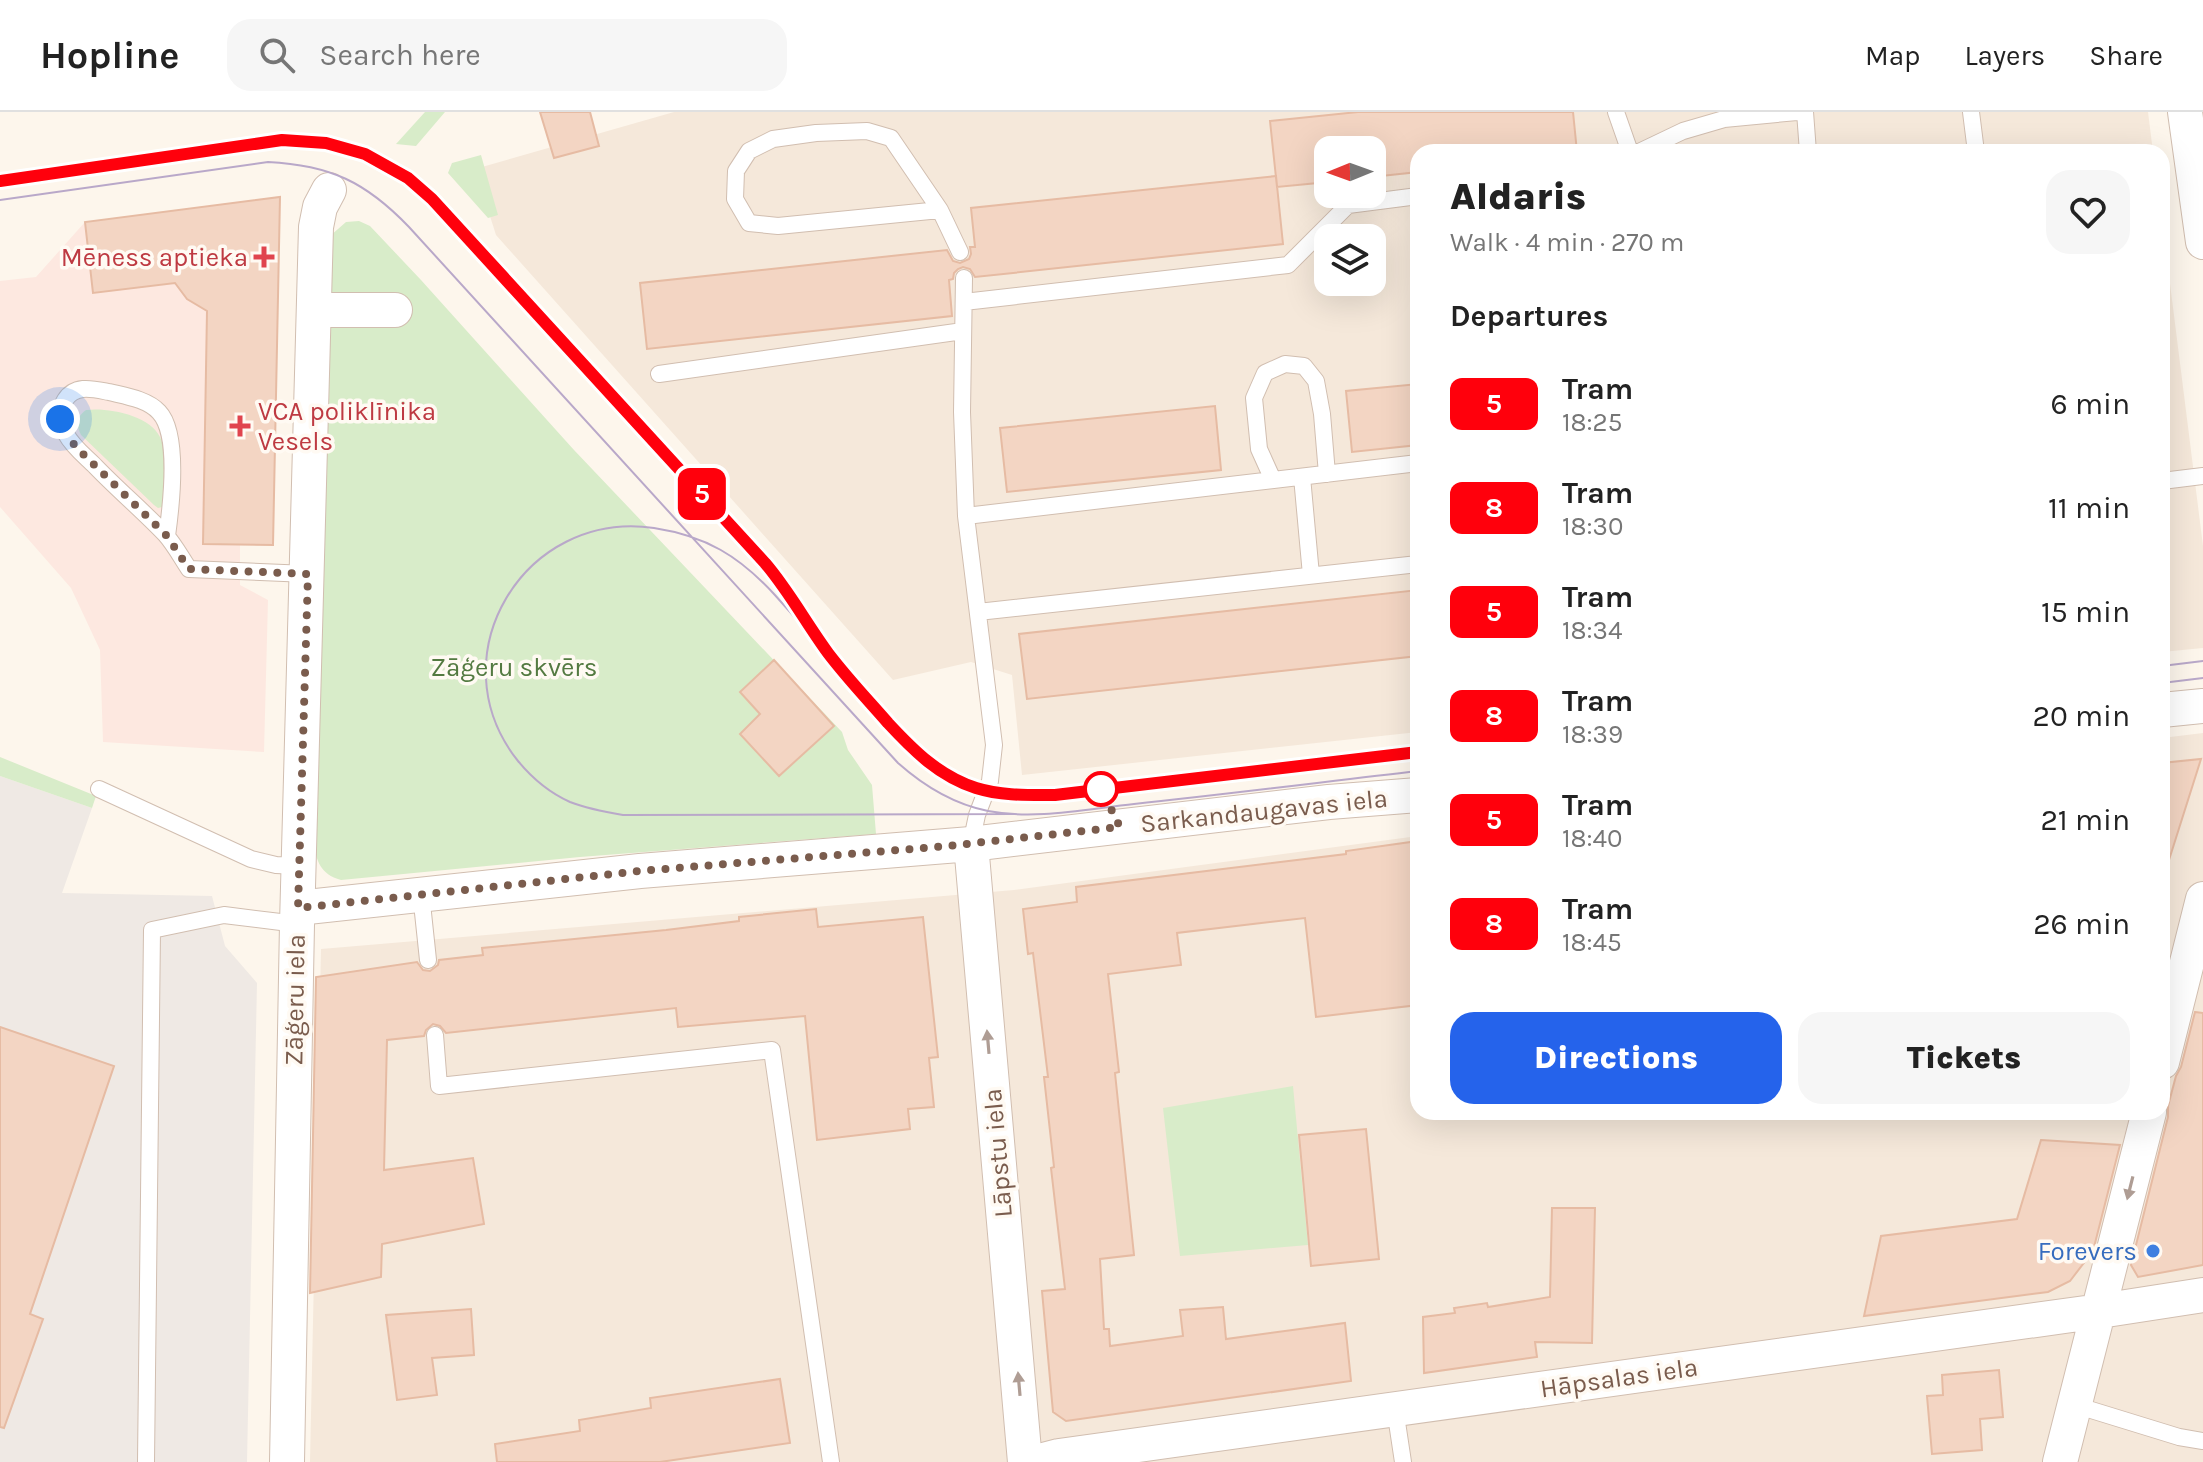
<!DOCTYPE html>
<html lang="en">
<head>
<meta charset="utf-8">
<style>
	body { margin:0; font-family:Karla,sans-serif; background:#f6f6f6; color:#222; height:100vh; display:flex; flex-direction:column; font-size:30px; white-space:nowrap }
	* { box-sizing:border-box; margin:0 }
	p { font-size:26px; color:#767676 }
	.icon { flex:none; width:44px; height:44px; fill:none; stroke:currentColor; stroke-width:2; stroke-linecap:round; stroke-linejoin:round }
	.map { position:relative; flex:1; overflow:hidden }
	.drawer { position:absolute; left:1410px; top:32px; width:760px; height:976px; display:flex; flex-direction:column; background:#fff; border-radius:24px; box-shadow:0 8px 32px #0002 }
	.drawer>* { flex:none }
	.badge { padding:0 16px; border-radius:12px; font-size:28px; line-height:52px }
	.needle { width:52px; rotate:269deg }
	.fabs { position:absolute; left:1314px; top:24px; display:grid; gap:16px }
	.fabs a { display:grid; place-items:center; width:72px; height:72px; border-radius:16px; background:#fff; box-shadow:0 8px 32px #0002; font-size:40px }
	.you { position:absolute; width:40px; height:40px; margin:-20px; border:6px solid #fff; border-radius:50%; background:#1a73e8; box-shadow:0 0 0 12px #1a73e833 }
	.map>.badge { position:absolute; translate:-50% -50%; box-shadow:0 0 0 4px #fff }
	h2 { padding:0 40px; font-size:30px; line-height:72px }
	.round { display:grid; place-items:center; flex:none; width:84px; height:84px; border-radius:24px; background:#f6f6f6 }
	.head { display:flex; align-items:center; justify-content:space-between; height:136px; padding:0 40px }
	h1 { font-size:38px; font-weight:800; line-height:60px }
	.primary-button { display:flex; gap:16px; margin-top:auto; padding:16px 40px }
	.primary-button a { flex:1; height:92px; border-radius:24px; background:#2563eb; color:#fff; font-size:32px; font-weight:800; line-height:92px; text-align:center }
	.primary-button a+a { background:#f6f6f6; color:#222 }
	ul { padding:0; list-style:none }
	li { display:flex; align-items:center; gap:24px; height:104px; padding:0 40px }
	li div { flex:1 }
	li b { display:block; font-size:30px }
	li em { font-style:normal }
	li .badge { min-width:88px; font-weight:700; text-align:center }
	header { display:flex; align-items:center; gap:48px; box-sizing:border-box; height:112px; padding:0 40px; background:#fff; border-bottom:2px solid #e0e0e0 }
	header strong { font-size:38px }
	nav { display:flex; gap:44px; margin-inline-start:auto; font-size:28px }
	.search { width:560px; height:72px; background:#f6f6f6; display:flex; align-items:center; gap:20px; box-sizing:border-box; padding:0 28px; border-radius:24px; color:#767676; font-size:30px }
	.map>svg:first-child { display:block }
	.residential { fill:#f5e8da; fill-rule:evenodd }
	.commercial { fill:#fde8e0 }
	.industrial { fill:#efe9e4 }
	.green { fill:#d8ecc9 }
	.building { fill:#f3d5c3; stroke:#e6bba3; stroke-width:2 }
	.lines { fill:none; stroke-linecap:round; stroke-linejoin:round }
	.lane-casing { stroke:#d1beb0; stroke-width:18 }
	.street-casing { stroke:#d1beb0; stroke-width:36 }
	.lane { stroke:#fff; stroke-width:16 }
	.street { stroke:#fff; stroke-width:34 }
	.tram { stroke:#b9a8c9; stroke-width:2 }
	.oneway { fill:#af9d94 }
	.line-casing { stroke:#fff; stroke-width:18 }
	.line { stroke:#ff000c; stroke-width:12 }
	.walk { stroke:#7a5c4d; stroke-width:8; stroke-dasharray:0 14.4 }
	.health-dot { fill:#e0444e; stroke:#fffaf3; stroke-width:3 }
	.stop-dot { fill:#fff; stroke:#ff000c; stroke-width:4 }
	.shop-dot { fill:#3f7fe0; stroke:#fffaf3; stroke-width:3 }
	.labels { text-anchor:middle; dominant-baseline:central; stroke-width:7; stroke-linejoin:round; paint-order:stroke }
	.health-label { font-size:26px; fill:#be3a42; stroke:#fffaf3; text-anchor:end }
	.park-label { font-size:26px; fill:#537a41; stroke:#fffaf3 }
	.street-label { font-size:26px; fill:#7a5c4d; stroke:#fffaf3 }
	.shop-label { font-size:26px; fill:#366cbe; stroke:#fffaf3; text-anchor:end }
</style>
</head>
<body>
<header>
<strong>Hopline</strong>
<div class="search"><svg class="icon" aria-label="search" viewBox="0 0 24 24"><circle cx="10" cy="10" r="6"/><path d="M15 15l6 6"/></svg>Search here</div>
<nav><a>Map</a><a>Layers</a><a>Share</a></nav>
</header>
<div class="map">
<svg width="2203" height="1350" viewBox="0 0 2203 1350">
	<rect width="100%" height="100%" fill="#fdf6ec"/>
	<path class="residential" d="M674,0H2148L2153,40H1418V620L1022,663L1012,563L971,550L893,568L496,123L475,57ZM1328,38H1372V82H1328ZM1328,126H1372V170H1328Z
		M2162,108L2203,434V536L2162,540Z
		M2203,621V1350H310L321,837L1014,778L1418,724V1000H2162V626Z"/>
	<path class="commercial" d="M85,110L179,170L187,187L196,193L207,195L203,432L240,433V473L268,488L264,640L103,630L100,538L71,476L0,395V169L36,165Z"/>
	<path class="industrial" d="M0,664L92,696L62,781L212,784L225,834L257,871L247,1350H0Z"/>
	<path class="green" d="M425,0H445L416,34L396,32Z
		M481,43L498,103L488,106L448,61L452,51Z
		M359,109L370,114L421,168L574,338L842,620L848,638L872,673L876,722L580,745L341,768C320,762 316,749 314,729L329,283L330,124L346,110Z
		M86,298C107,295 150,303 160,325C167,339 165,380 162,395L158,396L154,393L81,323C76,313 76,305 86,298Z
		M0,645L96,684L92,696L0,664Z
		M1293,974L1308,1133L1180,1144L1163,996Z"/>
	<path class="building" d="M540,0H590L599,34L554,46Z
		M1358,0H1573L1577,40H1418V60L1372,65V38H1328V70L1277,75L1270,9Z
		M1276,64L1283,132L975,165L970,157L963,155L958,157L954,161L953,167L949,168L952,204L647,237L640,171L947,138L953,149L960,151L969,147L971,142L970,135H975L971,96Z
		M280,85L273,433L203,432L207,199L187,187L175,171L93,181L85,110Z
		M1418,272V333L1352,340L1346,279Z
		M1215,294L1221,358L1007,380L1000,316Z
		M1418,478V544L1027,587L1019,522Z
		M774,548L834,614L779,664L740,622L760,602L740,580Z
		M2201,647L2169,748L2162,747V651Z
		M1418,729V893L1316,905L1305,806L1177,821L1181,853L1108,862L1119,960L1115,961L1134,1143L1100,1147L1104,1217H1109L1110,1234L1183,1224L1180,1198L1223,1195L1226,1227L1345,1211L1351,1269L1066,1309L1053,1300L1042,1179L1065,1177L1051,1056L1054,1055L1044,965H1048L1033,841L1028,842L1023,797L1077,790L1076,775L1346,742V739Z
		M816,797L818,815L923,805L938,945L929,946L934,995L908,997L910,1017L817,1028L805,904L678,915L676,896L446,921L440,914L433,912L426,918L424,924L387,928L384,1058L473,1046L484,1112L382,1132L381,1165L310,1181L316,865L417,850L423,858L430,859L438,853L439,848L483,843L482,836L666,818L739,809V805Z
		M2195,900L2203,901V1153L2138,1165L2131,1153L2168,1005V994L2176,964L2181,955Z
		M0,915L114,954L30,1202L43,1207L4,1316L0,1315Z
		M1366,1017L1379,1147L1311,1154L1299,1023Z
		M2041,1028L2120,1033L2093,1139L2070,1169L2048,1180L1864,1204L1881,1124L2017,1107Z
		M1552,1096H1595L1592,1231L1535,1230L1537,1245L1424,1261L1423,1205L1455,1201L1454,1196L1487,1191L1488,1195L1550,1185Z
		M471,1197L474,1243L432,1246L437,1283L397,1288L386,1203Z
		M1999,1258L2003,1305L1980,1307L1982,1338L1932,1342L1927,1284L1943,1283L1942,1263Z
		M780,1267L790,1331L660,1350H497L495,1332L580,1319L579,1308L651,1296L650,1286Z"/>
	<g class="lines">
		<defs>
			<path id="lane" d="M1616,0L1630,40
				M1805,0L1808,40
				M1971,0L1976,40
				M1639,40L1683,19L1724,7L1797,0
				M940,98L891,26L867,19L816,21L773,27L749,39L736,59L735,87L749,111L778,114L940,98L960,140
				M964,166L962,300L966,404L994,633L990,669L977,703L971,732
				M964,190L1288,153L1348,93L1418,84
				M659,262L963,219
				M1302,365L1311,463
				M1273,368L1259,337L1254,286L1265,261L1285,252L1304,254L1316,269L1322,302L1327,362
				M2162,369L2203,364
				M966,404L1418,351
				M167,424C171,395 180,322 159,300C147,287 125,284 109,280C93,277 75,272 65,288C58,299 60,312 66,322C73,335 85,344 95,354C117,377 142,398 165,422C174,432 181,445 189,457L308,462
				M978,500L1418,452
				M99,677L251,747L276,753L298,754
				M421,782L428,848
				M435,923L439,974L772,938L831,1350
				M2075,1293L2179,1325L2203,1329
				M1395,1297L1403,1350
				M146,1350L152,818L224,803L297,812"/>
			<path id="street" d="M2185,0L2203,130
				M314,198H395
				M2162,598L2203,594
				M971,732L1025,1350
				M298,796L640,759L971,732L1329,690L1418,683
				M2162,950L2203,787
				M287,1350L297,812L316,115L320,95L329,78
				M1036,1350L1059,1344L2100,1199L2203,1183
				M2060,1350L2149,1000"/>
		</defs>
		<use href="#lane" class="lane-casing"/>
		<use href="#street" class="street-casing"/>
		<use href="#lane" class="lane"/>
		<use href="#street" class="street"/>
		<path class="tram" d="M0,69L282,28C344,28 386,47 432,87L765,451L798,495
			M0,88L268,50C330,53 366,70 409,115L898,651C925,675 953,692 988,699C1035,708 1086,697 1134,692C1228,682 1323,670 1418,659
			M2162,554L2203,549
			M2162,571L2203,566
			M1014,702L623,703C605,700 588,697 570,690C550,681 532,666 518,649C435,545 524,397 654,416C706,424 739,444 774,482L913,638L930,652L959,669L988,678L1024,684L1055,683L1418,640"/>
	</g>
	<defs><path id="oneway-solid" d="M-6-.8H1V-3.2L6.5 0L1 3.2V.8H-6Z" transform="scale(2)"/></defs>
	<g class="oneway">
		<use href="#oneway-solid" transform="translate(988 930) rotate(-95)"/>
		<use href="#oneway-solid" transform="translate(2130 1076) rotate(104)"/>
		<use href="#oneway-solid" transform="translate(1019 1272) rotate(-95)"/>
	</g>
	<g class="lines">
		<defs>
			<path id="line" d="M0,69L282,28L326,31L365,42L408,66L432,87L765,451C789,479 806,511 828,541C847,566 868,588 888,611C914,639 939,664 976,676C1002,684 1028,683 1055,683L1418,640"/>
		</defs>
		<use href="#line" class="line-casing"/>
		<use href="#line" class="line"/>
		<path class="walk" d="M60,307L65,321L77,336L167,424L189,457L308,462L298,796L640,759L948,734L1120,715L1101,677"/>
	</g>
	<g class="health-dot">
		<path d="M260 133h8v8h8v8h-8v8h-8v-8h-8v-8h8z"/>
		<path d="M236 302h8v8h8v8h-8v8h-8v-8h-8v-8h8z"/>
	</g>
	<circle class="stop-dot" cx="1101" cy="677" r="16"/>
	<circle class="shop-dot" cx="2153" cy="1139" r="8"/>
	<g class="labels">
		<g class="health-label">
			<text x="248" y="145">Mēness aptieka</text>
			<text x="258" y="299" text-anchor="start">VCA poliklīnika<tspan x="258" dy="30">Vesels</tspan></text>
		</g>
		<g class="park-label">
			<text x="514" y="555">Zāģeru skvērs</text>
		</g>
		<g class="street-label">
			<text transform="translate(1264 699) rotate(-6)">Sarkandaugavas iela</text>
			<text transform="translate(295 888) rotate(-89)">Zāģeru iela</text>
			<text transform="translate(998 1041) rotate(-95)">Lāpstu iela</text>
			<text transform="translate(1619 1266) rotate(-8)">Hāpsalas iela</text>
		</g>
		<g class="shop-label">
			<text x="2137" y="1139">Forevers</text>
		</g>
	</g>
</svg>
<div class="fabs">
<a><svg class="needle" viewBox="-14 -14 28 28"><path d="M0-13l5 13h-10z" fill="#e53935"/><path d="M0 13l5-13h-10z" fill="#767676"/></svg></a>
<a><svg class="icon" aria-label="layers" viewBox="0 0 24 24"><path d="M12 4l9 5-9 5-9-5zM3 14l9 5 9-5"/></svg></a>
</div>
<div class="you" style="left:60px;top:307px"></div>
<b class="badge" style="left:702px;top:382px;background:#ff000c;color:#fff">5</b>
<section class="drawer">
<div class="head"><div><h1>Aldaris</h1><p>Walk · 4 min · 270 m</p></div><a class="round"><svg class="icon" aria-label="heart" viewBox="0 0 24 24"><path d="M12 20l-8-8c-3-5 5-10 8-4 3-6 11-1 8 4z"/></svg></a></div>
<h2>Departures</h2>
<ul>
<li><span class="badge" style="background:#ff000c;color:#fff">5</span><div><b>Tram</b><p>18:25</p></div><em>6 min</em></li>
<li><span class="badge" style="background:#ff000c;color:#fff">8</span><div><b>Tram</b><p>18:30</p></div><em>11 min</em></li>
<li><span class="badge" style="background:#ff000c;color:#fff">5</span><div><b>Tram</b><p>18:34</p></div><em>15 min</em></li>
<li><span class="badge" style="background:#ff000c;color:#fff">8</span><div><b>Tram</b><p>18:39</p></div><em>20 min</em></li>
<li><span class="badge" style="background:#ff000c;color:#fff">5</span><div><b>Tram</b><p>18:40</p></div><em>21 min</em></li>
<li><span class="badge" style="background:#ff000c;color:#fff">8</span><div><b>Tram</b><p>18:45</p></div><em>26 min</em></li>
</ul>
<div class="primary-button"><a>Directions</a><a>Tickets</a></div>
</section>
</div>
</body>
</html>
